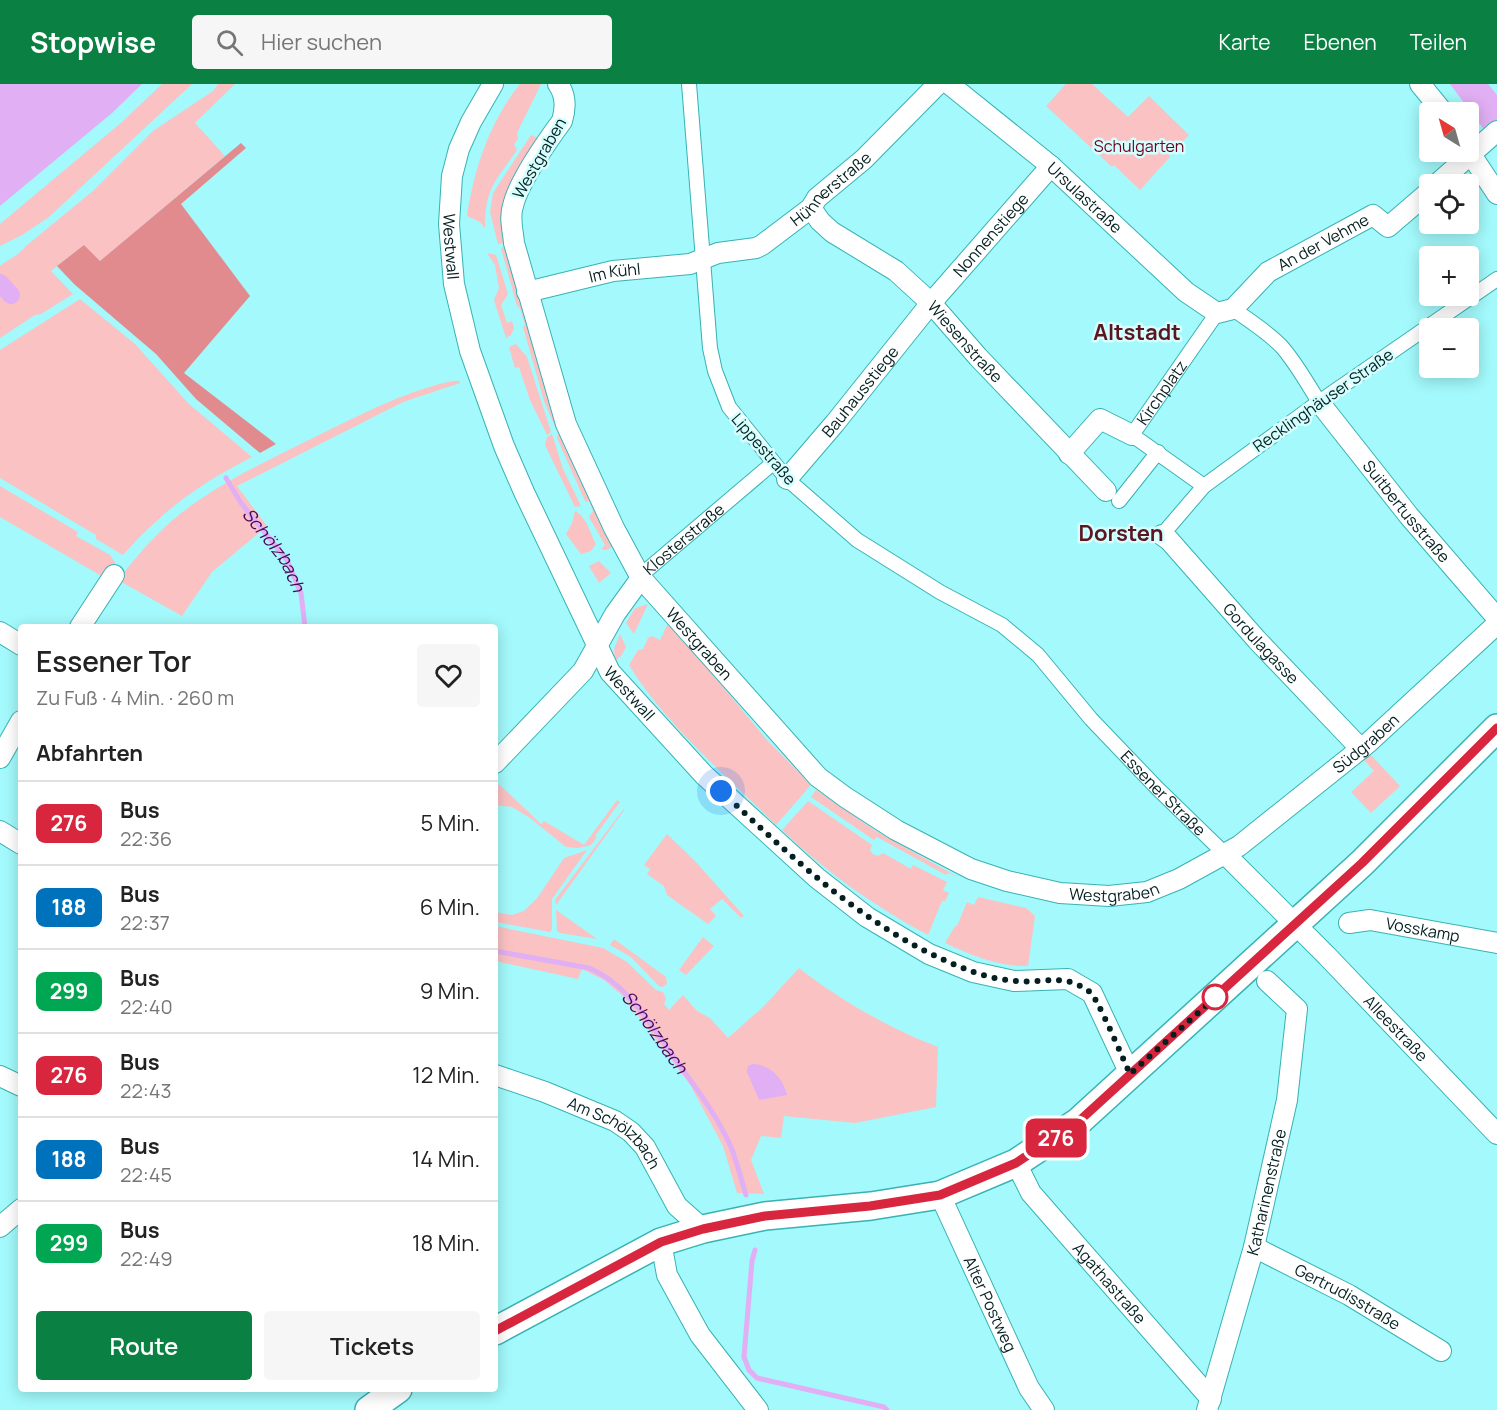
<!DOCTYPE html>
<html lang="de">
<head>
<meta charset="utf-8">
<style>
	body { margin:0; font-family:Manrope,sans-serif; background:#f6f6f6; color:#222; height:100vh; display:flex; flex-direction:column; font-size:22px; white-space:nowrap }
	* { box-sizing:border-box; margin:0 }
	p { font-size:20px; color:#767676 }
	.icon { flex:none; width:33px; height:33px; fill:none; stroke:currentColor; stroke-width:2; stroke-linecap:round; stroke-linejoin:round }
	.map { position:relative; flex:1; overflow:hidden }
	.drawer { position:absolute; left:18px; top:540px; width:480px; height:768px; display:flex; flex-direction:column; background:#fff; border-radius:6px; box-shadow:0 3px 15px #0003 }
	.drawer>* { flex:none }
	.badge { padding:0 12px; border-radius:9px; font-size:21px; line-height:39px }
	.needle { width:39px; rotate:323deg }
	.buttons { position:absolute; left:1419px; top:18px; display:grid; gap:12px }
	.buttons a { display:grid; place-items:center; width:60px; height:60px; border-radius:6px; background:#fff; box-shadow:0 3px 15px #0003; font-size:30px }
	.you { position:absolute; width:30px; height:30px; margin:-15px; border:4px solid #fff; border-radius:50%; background:#1a73e8; box-shadow:0 0 0 9px #1a73e833 }
	.map>.badge { position:absolute; translate:-50% -50%; box-shadow:0 0 0 3px #fff }
	h2 { padding:0 18px; font-size:22px; line-height:54px }
	.round { display:grid; place-items:center; flex:none; width:63px; height:63px; border-radius:6px; background:#f6f6f6 }
	.headline { display:flex; align-items:center; justify-content:space-between; height:102px; padding:0 18px }
	h1 { font-size:28px; font-weight:600; line-height:45px }
	.button { display:flex; gap:12px; margin-top:auto; padding:12px 18px }
	.button a { flex:1; height:69px; border-radius:6px; background:#0b8043; color:#fff; font-size:24px; font-weight:600; line-height:69px; text-align:center }
	.button a+a { background:#f6f6f6; color:#222 }
	ul { padding:0; list-style:none }
	li { display:flex; align-items:center; gap:18px; height:84px; padding:0 18px; border-top:2px solid #e0e0e0 }
	li div { flex:1 }
	li b { display:block; font-size:22px }
	li em { font-style:normal }
	li .badge { min-width:66px; font-weight:700; text-align:center }
	header { display:flex; align-items:center; gap:36px; box-sizing:border-box; height:84px; padding:0 30px; background:#0b8043; color:#fff }
	header strong { font-size:28px }
	nav { display:flex; gap:33px; margin-inline-start:auto; font-size:21px }
	.search { width:420px; height:54px; background:#f6f6f6; display:flex; align-items:center; gap:15px; box-sizing:border-box; padding:0 21px; border-radius:6px; color:#767676; font-size:22px }
	.map>svg:first-child { display:block }
	.green { fill:#fbc2c3 }
	.forest { fill:#e28b8f }
	.water { fill:#e1aff3 }
	.lines { fill:none; stroke-linecap:round; stroke-linejoin:round }
	.stream { stroke:#e1aff3; stroke-width:5 }
	.canal { stroke:#e1aff3; stroke-width:18 }
	.pedestrian-casing { stroke:#38b2b4; stroke-width:16 }
	.minor-casing { stroke:#38b2b4; stroke-width:22 }
	.secondary-casing { stroke:#38b2b4; stroke-width:30 }
	.pedestrian { stroke:#fff; stroke-width:14 }
	.minor { stroke:#fff; stroke-width:20 }
	.secondary { stroke:#fff; stroke-width:27 }
	.line-casing { stroke:#fff; stroke-width:14 }
	.line { stroke:#d7263d; stroke-width:9 }
	.walk { stroke:#051f20; stroke-width:6; stroke-dasharray:0 10.8 }
	.stop-dot { fill:#fff; stroke:#d7263d; stroke-width:3 }
	.labels { text-anchor:middle; dominant-baseline:central; stroke-width:5; stroke-linejoin:round; paint-order:stroke }
	.park-label { font-size:16px; fill:#6f021e; stroke:#d5fefe }
	.street-label { font-size:16px; fill:#051f20; stroke:#d5fefe }
	.water-label { font-size:18px; font-style:italic; fill:#4a0a5b; stroke:#d5fefe }
	.district-label { font-size:22px; font-weight:bold; fill:#5b161f; stroke:#d5fefe }
</style>
</head>
<body>
<header>
<strong>Stopwise</strong>
<div class="search"><svg class="icon" aria-label="search" viewBox="0 0 24 24"><circle cx="10" cy="10" r="6"/><path d="M15 15l6 6"/></svg>Hier suchen</div>
<nav><a>Karte</a><a>Ebenen</a><a>Teilen</a></nav>
</header>
<div class="map">
<svg width="1497" height="1326" viewBox="0 0 1497 1326">
	<rect width="100%" height="100%" fill="#a3f9fb"/>
	<path class="green" d="M162,0H192L49,133L22,151L0,162V140L122,38Z
		M218,0H235L195,39L225,72L99,178L84,161L51,187L73,210L41,230L35,231L0,254V182C9,175 19,171 26,162L94,106L153,47L213,7Z
		M520,0H541L517,49L518,55L514,60L517,66C496,97 485,103 485,144L480,138L467,132C474,85 490,37 520,0Z
		M1066,0H1092L1128,33L1149,12L1189,51L1169,71L1170,73L1140,106L1114,81L1112,83L1046,22Z
		M531,51L542,56L506,159L498,160L490,128L493,109Z
		M506,162L614,462L606,466L601,465L605,461L589,433L593,427L589,417L586,418L584,415L557,354L558,350L544,317L523,243L525,241L520,224L517,222L501,164Z
		M487,169L496,171L508,210L501,221L507,239L512,237L514,244L511,251L506,254L494,216L499,204L495,181Z
		M80,215L135,260L189,320L252,373C199,400 163,426 123,471L96,455V451L0,394V266Z
		M516,260L527,273L551,348L547,351L530,316L519,283L515,284L509,263Z
		M453,297H460V299L403,318L237,402L267,442L212,488L182,532L118,496C137,472 156,449 180,430C226,394 280,371 331,345C371,326 409,306 453,297Z
		M552,350L563,385L581,422L575,423L545,361L547,353Z
		M0,402L78,448L76,452L110,471L116,480L105,494L0,433Z
		M575,427C587,433 590,449 596,460L591,467L581,470L566,450L572,439Z
		M599,477L611,489L599,499L589,482Z
		M648,520L634,550L626,539L635,524Z
		M669,537L678,549L677,551L683,557H685L767,656L811,701L776,741C726,692 666,641 629,581L638,566L643,565L648,554L652,552L660,556Z
		M620,550L626,563L621,572L615,577L614,565Z
		M1370,670L1400,702L1371,729L1351,708L1374,687L1364,676Z
		M499,700L541,740L544,737L584,761L617,716L620,718L595,752L597,753L591,761L578,764L566,763L530,734L512,723L495,721V704Z
		M816,706L876,747L958,793L948,789L946,791L877,753L874,756L811,713Z
		M808,717L872,761L870,766L873,770L878,772L883,769L911,785L913,781L947,798L943,806L949,809L945,817H942L928,851C874,822 826,788 782,746Z
		M625,725L556,821L555,816L623,726Z
		M667,750L695,777L744,832L741,834L722,815L710,825L716,832L708,840L667,811L664,802L647,790L650,785L644,781Z
		M587,766L552,815V845L550,848L495,838V828L512,831L524,827L538,813L564,774Z
		M978,813L1026,824L1035,832L1028,882C999,883 971,871 945,859L955,842H957L967,818L974,821Z
		M556,826L597,855L560,849L557,847Z
		M495,842L603,864L627,878L656,906L663,908L666,915L664,920L669,926L683,911L697,927L710,934L728,954L764,922L799,884C841,917 889,944 938,963L936,1023L855,1039L784,1032L781,1054L761,1052L751,1076L764,1110L737,1109L723,1062L691,1002L624,913L604,896L582,885L578,895L495,877Z
		M703,853L714,862L686,891L679,886Z
		M614,855L666,893L667,900L662,903L659,902L631,873L610,861Z"/>
	<path class="forest" d="M241,59L246,64L181,120L250,212L184,289L276,360L260,369L196,315L156,270L74,200L57,182L84,161L100,177Z"/>
	<path class="water" d="M0,0H142L112,29L0,122Z
		M1450,0H1488L1497,11V63Z
		M753,980C770,981 783,993 787,1011L759,1016L747,988L748,982Z"/>
	<g class="lines">
		<g class="stream">
			<path id="s1" d="M226,394L241,419L287,476L301,509L305,543"/>
			<path id="s2" d="M495,867L589,884C626,899 649,938 671,969C692,999 716,1029 731,1063C737,1078 741,1095 746,1111"/>
			<path d="M755,1166L752,1177L744,1273L749,1286L757,1294L884,1323L887,1326"/>
		</g>
		<path class="canal" d="M0,199L11,211"/>
		<defs>
			<g id="pedestrian">
				<path id="s3" d="M689,0L710,264L715,287L729,323L787,395L857,456L940,508L1002,541L1038,571L1091,635L1157,704L1225,770"/>
				<path d="M1233,225C1250,237 1268,248 1282,263C1296,279 1307,299 1319,318"/>
				<path id="s4" d="M1204,402L1132,351L1217,229"/>
				<path d="M1119,417L1158,368"/>
				<path d="M1162,451L1204,402L1319,318L1497,195"/>
				<path id="s5" d="M641,494L647,486L773,379"/>
			</g>
			<g id="minor">
				<path id="s6" d="M493,0L471,38L459,65L452,92L449,140L454,200L470,267L504,362L524,408L610,588L704,691L817,794L867,833L929,870L973,888L1014,897L1068,895L1092,909L1130,990"/>
				<path id="s7" d="M558,0C566,11 566,24 562,37C548,56 518,99 513,122C509,133 513,147 514,159L566,340L614,444L641,494L818,693L845,713L896,746L971,785L1007,797L1060,809L1109,812L1147,808L1179,795L1239,762L1368,659L1497,540"/>
				<path id="s8" d="M949,0L1051,82L1186,208L1217,229L1233,225L1268,188L1373,131L1388,143L1430,107"/>
				<path d="M1420,0L1443,28"/>
				<path d="M1468,66L1497,110"/>
				<path d="M1437,100L1497,47"/>
				<path id="s9" d="M811,124L820,137L832,148L896,187L931,219L978,273L1106,407"/>
				<path id="s10" d="M527,208L613,187L690,180L718,169L756,164L762,161L811,124L817,114L864,75L938,0"/>
				<path id="s11" d="M1319,318L1409,432L1497,534"/>
				<path d="M1069,370L1100,335L1132,351"/>
				<path id="s12" d="M787,395L835,339L931,219L1051,82"/>
				<path id="s13" d="M1162,451L1169,456L1257,556L1361,665"/>
				<path d="M80,543L114,491"/>
				<path d="M0,548L21,561"/>
				<path d="M0,674L21,637"/>
				<path d="M495,679L583,587L615,530L641,494"/>
				<path d="M0,747L21,760"/>
				<path id="s14" d="M1225,770L1327,872L1497,1050"/>
				<path id="s15" d="M1349,839L1370,836L1497,859"/>
				<path id="s16" d="M495,991L545,1008L615,1037L631,1048L645,1063L677,1122L703,1145"/>
				<path d="M0,992L21,1002"/>
				<path id="s17" d="M1016,1079L1031,1109L1211,1315"/>
				<path id="s18" d="M940,1111L1029,1304L1044,1326"/>
				<path d="M0,1143L21,1125"/>
				<path d="M661,1158L667,1191L700,1251L758,1326"/>
				<path id="s19" d="M1254,1163L1349,1211L1441,1267"/>
				<path id="s20" d="M1207,1326L1254,1163L1287,1016L1297,925L1267,897"/>
			</g>
			<path id="secondary" d="M495,1247L661,1158L703,1145L765,1132L871,1122L940,1111L1016,1079L1078,1038L1362,779L1497,644
				M369,1326L398,1305"/>
		</defs>
		<use href="#pedestrian" class="pedestrian-casing"/>
		<use href="#minor" class="minor-casing"/>
		<use href="#secondary" class="secondary-casing"/>
		<use href="#pedestrian" class="pedestrian"/>
		<use href="#minor" class="minor"/>
		<use href="#secondary" class="secondary"/>
	</g>
	<g class="lines">
		<defs>
			<path id="line" d="M495,1247L661,1158L703,1145L765,1132L870,1122L940,1111L1016,1079L1078,1038L1362,779L1497,644"/>
		</defs>
		<use href="#line" class="line-casing"/>
		<use href="#line" class="line"/>
		<path class="walk" d="M721,707C796,777 872,851 971,887C984,892 1001,896 1016,897C1045,900 1063,888 1090,908C1097,913 1124,977 1130,990L1219,910L1215,913"/>
	</g>
	<circle class="stop-dot" cx="1215" cy="913" r="12"/>
	<g class="labels">
		<g class="park-label">
			<text x="1139" y="62">Schulgarten</text>
		</g>
		<g class="street-label">
			<text transform="translate(539 74) rotate(-60)">Westgraben</text>
			<text stroke="none"><textPath href="#s10" startOffset="330">Hühnerstraße</textPath></text>
			<text stroke="none"><textPath href="#s8" startOffset="177">Ursulastraße</textPath></text>
			<text stroke="none"><textPath href="#s12" startOffset="318">Nonnenstiege</textPath></text>
			<text stroke="none"><textPath href="#s8" startOffset="483">An der Vehme</textPath></text>
			<text stroke="none"><textPath href="#s6" startOffset="172">Westwall</textPath></text>
			<text stroke="none"><textPath href="#s10" startOffset="90">Im Kühl</textPath></text>
			<text stroke="none"><textPath href="#s9" startOffset="206">Wiesenstraße</textPath></text>
			<text stroke="none"><textPath href="#s12" startOffset="114">Bauhausstiege</textPath></text>
			<text stroke="none"><textPath href="#s4" startOffset="140">Kirchplatz</textPath></text>
			<text transform="translate(1323 316) rotate(-35)">Recklinghäuser Straße</text>
			<text transform="translate(764 365) rotate(49)">Lippestraße</text>
			<text stroke="none"><textPath href="#s11" startOffset="140">Suitbertusstraße</textPath></text>
			<text stroke="none"><textPath href="#s5" startOffset="58">Klosterstraße</textPath></text>
			<text stroke="none"><textPath href="#s13" startOffset="147">Gordulagasse</textPath></text>
			<text stroke="none"><textPath href="#s7" startOffset="622">Westgraben</textPath></text>
			<text stroke="none"><textPath href="#s6" startOffset="658">Westwall</textPath></text>
			<text stroke="none"><textPath href="#s7" startOffset="1425">Südgraben</textPath></text>
			<text stroke="none"><textPath href="#s3" startOffset="914">Essener Straße</textPath></text>
			<text stroke="none"><textPath href="#s7" startOffset="1126">Westgraben</textPath></text>
			<text stroke="none"><textPath href="#s15" startOffset="75">Vosskamp</textPath></text>
			<text stroke="none"><textPath href="#s14" startOffset="244">Alleestraße</textPath></text>
			<text stroke="none"><textPath href="#s16" startOffset="135">Am Schölzbach</textPath></text>
			<text stroke="none"><textPath href="#s20" startOffset="226">Katharinenstraße</textPath></text>
			<text stroke="none"><textPath href="#s17" startOffset="153">Agathastraße</textPath></text>
			<text stroke="none"><textPath href="#s19" startOffset="106">Gertrudisstraße</textPath></text>
			<text stroke="none"><textPath href="#s18" startOffset="120">Alter Postweg</textPath></text>
		</g>
		<g class="water-label">
			<text stroke="none"><textPath href="#s1" startOffset="87">Schölzbach</textPath></text>
			<text stroke="none"><textPath href="#s2" startOffset="189">Schölzbach</textPath></text>
		</g>
		<g class="district-label">
			<text x="1137" y="248">Altstadt</text>
			<text x="1121" y="449">Dorsten</text>
		</g>
	</g>
</svg>
<div class="buttons">
<a><svg class="needle" viewBox="-14 -14 28 28"><path d="M0-13l5 13h-10z" fill="#e53935"/><path d="M0 13l5-13h-10z" fill="#767676"/></svg></a>
<a><svg class="icon" aria-label="locate" viewBox="0 0 24 24"><circle cx="12" cy="12" r="6"/><path d="M12 2v4M12 18v4M2 12h4M18 12h4"/></svg></a>
<a>+</a>
<a>−</a>
</div>
<div class="you" style="left:721px;top:707px"></div>
<b class="badge" style="left:1056px;top:1054px;background:#d7263d;color:#fff">276</b>
<section class="drawer">
<div class="headline"><div><h1>Essener Tor</h1><p>Zu Fuß · 4 Min. · 260 m</p></div><a class="round"><svg class="icon" aria-label="heart" viewBox="0 0 24 24"><path d="M12 20l-8-8c-3-5 5-10 8-4 3-6 11-1 8 4z"/></svg></a></div>
<h2>Abfahrten</h2>
<ul>
<li><span class="badge" style="background:#d7263d;color:#fff">276</span><div><b>Bus</b><p>22:36</p></div><em>5 Min.</em></li>
<li><span class="badge" style="background:#0072bc;color:#fff">188</span><div><b>Bus</b><p>22:37</p></div><em>6 Min.</em></li>
<li><span class="badge" style="background:#00a651;color:#fff">299</span><div><b>Bus</b><p>22:40</p></div><em>9 Min.</em></li>
<li><span class="badge" style="background:#d7263d;color:#fff">276</span><div><b>Bus</b><p>22:43</p></div><em>12 Min.</em></li>
<li><span class="badge" style="background:#0072bc;color:#fff">188</span><div><b>Bus</b><p>22:45</p></div><em>14 Min.</em></li>
<li><span class="badge" style="background:#00a651;color:#fff">299</span><div><b>Bus</b><p>22:49</p></div><em>18 Min.</em></li>
</ul>
<div class="button"><a>Route</a><a>Tickets</a></div>
</section>
</div>
</body>
</html>
